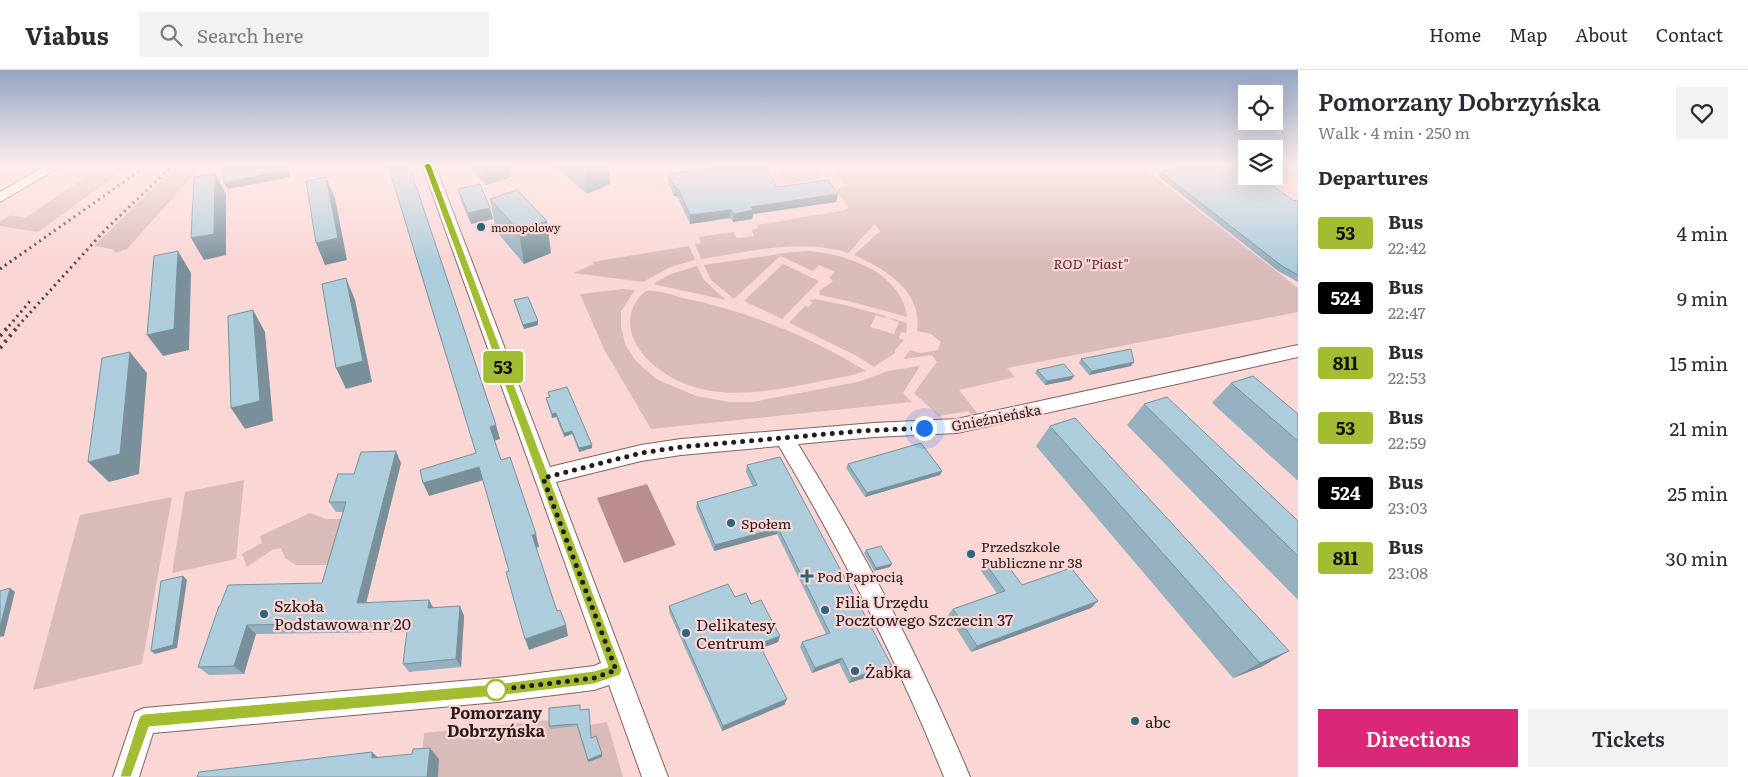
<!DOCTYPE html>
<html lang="en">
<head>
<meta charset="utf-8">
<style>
	body { margin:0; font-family:Literata,serif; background:#f2f2f3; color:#2b2b33; height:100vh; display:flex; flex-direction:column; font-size:19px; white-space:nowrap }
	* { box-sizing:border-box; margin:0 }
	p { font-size:16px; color:#7c7c81 }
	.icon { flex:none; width:28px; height:28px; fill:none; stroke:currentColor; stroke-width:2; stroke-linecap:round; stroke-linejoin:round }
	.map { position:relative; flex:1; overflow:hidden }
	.drawer { display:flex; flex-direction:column; background:#fff; width:450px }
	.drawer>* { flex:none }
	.badge { padding:0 10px; border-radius:4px; font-size:18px; line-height:32px }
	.fabs { position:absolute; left:1238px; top:15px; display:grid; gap:10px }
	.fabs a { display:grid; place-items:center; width:45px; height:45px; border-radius:0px; background:#fff; box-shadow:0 5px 20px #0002; font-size:25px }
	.you { position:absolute; width:25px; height:25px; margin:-12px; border:4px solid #fff; border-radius:50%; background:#1a73e8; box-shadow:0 0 0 8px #1a73e833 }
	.map>.badge { position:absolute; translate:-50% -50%; box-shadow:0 0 0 2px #fff }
	h2 { padding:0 20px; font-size:19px; line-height:45px }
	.round { display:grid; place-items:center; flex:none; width:52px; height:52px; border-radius:0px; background:#f2f2f3 }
	.summary { display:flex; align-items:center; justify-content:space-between; height:85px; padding:0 20px }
	h1 { font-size:24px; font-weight:600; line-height:38px }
	.action { display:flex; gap:10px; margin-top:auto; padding:10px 20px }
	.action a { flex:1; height:58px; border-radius:0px; background:#db2777; color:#fff; font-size:20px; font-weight:600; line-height:58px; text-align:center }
	.action a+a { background:#f2f2f3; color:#2b2b33 }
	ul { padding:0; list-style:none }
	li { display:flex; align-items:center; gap:15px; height:65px; padding:0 20px }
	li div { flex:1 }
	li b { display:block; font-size:19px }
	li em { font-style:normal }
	li .badge { min-width:55px; font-weight:700; text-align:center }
	header { display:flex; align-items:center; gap:30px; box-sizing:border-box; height:70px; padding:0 25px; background:#fff; border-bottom:1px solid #e1e1e2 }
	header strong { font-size:24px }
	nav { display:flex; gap:28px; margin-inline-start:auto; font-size:18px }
	.search { width:350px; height:45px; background:#f2f2f3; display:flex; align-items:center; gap:12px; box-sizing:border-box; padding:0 18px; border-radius:0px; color:#7c7c81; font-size:19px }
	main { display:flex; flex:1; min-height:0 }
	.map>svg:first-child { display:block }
	.green { fill:#d9bbba }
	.water { fill:#b98e8d }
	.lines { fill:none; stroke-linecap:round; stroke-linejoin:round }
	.minor-casing { stroke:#826262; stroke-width:2 }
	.minor { fill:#fff; fill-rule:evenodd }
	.rail-far1 { stroke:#524140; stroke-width:3; stroke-dasharray:2 4; stroke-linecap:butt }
	.rail { stroke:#524140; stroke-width:4; stroke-dasharray:2.5 5; stroke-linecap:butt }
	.wall { fill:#95b0be }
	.shaded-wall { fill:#79909b }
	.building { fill:#adcddd; stroke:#79909b }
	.line { fill:#a2bd31; stroke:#fff }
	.walk { stroke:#271a1a; stroke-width:5; stroke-dasharray:0 9 }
	.poi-dot { fill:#2b657e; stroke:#fad6d5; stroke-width:2 }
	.stop-dot { fill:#fff; stroke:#a2bd31; stroke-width:2.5 }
	.labels { text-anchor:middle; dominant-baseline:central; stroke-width:4.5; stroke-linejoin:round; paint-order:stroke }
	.far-poi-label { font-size:11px; fill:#271a1a; stroke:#fad6d5; text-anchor:start }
	.park-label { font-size:14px; font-style:italic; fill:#561e21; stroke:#fad6d5 }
	.street-label { font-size:14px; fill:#271a1a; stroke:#fad6d5 }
	.poi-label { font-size:14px; fill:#271a1a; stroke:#fad6d5; text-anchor:start }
	.near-poi-label { font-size:16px; fill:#271a1a; stroke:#fad6d5; text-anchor:start }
	.near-stop-label { font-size:16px; font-weight:bold; fill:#271a1a; stroke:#fad6d5 }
</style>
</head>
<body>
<header>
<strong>Viabus</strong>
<div class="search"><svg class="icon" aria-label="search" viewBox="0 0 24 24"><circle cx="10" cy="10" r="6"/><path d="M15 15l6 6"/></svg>Search here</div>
<nav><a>Home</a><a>Map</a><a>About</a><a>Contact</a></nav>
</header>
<main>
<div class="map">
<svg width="1298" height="707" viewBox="0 0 1298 707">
	<rect width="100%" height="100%" fill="#fad6d5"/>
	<path class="green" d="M103,95H130L38,162L0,156V152L10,145L25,148Z
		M177,95H202L127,179L115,183L112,179L94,176Z
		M812,95L821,109L785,114L776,100Z
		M830,95H1140L1298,218V242L1007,298L1015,307L959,320L978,344L972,345L968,341L939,346L914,323L937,292L932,285L905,289L904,288L910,280L920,283L938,280L941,272L931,264L917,261C923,222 886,199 854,185L880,161L875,154L848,183C800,168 749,182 701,189L695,174L701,173L699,167L733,162L737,168L754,166L752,160L758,158L757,155L846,140L848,137L835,119L846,116Z
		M689,176L695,190L670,197L643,212L574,203L594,194L592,192Z
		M809,181C847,184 902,203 907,247L848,231L820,225L819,221L833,211L829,208L835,202L819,195L813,201L780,186L734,229L711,210L704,195L792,182Z
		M783,194L819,211L782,249L744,231Z
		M697,196L704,210L726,230L653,214L671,204Z
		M623,219L635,220L621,241V256L625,274L635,290L656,309L696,326L729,332H752L858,312L888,301L920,296L903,323L912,332L651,359L604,279L580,224Z
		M646,221C658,220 672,225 683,228C748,242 806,264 866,301L849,306C787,316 716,341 660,300C647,291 637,279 632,265C627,248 632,232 646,221Z
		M814,229L845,235L886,246L885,248L876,245L870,257L894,264L899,252L890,249L891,248L907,253L906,263L901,262L899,268L904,270L895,280V283L874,297L857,286L790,253V251L805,236L808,237L813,233L809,230Z
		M244,410L236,489L172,503L185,422Z
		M172,427L142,594L33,620L80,445Z
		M310,443L326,449H343L332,495H296L285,488L281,478L272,480L247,497L242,484L262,473L260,466Z
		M550,650L590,655L607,652L623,707H420L424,663Z"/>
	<path class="water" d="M647,414L676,475L624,493L597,428Z"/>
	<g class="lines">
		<defs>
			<path id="minor" d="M47,95H63L0,132V122Z
				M422,95H435L550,397L641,375L681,369L874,353L957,349L1298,275V287L957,363L874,367L798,374C864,481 922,591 970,707H944C898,592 842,483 779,376L681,385L641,391L556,412L668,707H642L609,615L594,620L497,632L153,663L139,707H113L135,642L144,638L497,608L594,596L601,593Z"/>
		</defs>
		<use href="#minor" class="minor-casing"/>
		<use href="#minor" class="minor"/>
		<path class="rail-far1" d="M0,199L148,95
			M9,256L31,230
			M18,256L105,160L173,95"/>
		<path class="rail" d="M0,266L10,255
			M0,278L19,255"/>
	</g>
	<path class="wall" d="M468,95H509L511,107L486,115Z
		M556,95H609L610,114L587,124L556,98Z
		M726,95H764L777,117L838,124L836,132L753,144L752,149L733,152L730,148L690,154L677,126H674L668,112V104L726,96Z
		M1181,95L1294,131L1298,130V212L1278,201L1158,106L1161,102L1179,99Z
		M458,119L493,149L471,154L461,131Z
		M490,129L551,183L524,194L496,161Z
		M514,230L538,251V255L524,259L515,234Z
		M1081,289L1131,296L1089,305L1079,293Z
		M1037,300L1074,306L1071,310L1045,315L1035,303Z
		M1231,313L1298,344V411L1212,333Z
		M548,322L592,378L579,382L572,364L564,367L556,347L552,348L547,332L546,328L549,327Z
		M1144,334L1298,451V530L1127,355Z
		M1050,356L1289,581L1261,597L1233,608L1036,376Z
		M401,393L366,532L433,538L460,536L464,546L461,597L409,602L403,594L407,562L256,564L244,604L209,605L198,597L220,536L322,513L343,442H336L329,432L354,404Z
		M848,394L942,401L940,405L865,427L846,398Z
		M747,395L888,601L849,613L839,593L812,603L800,577L802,572L826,564L777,464L714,481L696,438L697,432L753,417L746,402Z
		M866,480L890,497L874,501L864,483Z
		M986,494L1022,515L1091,538L971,582L948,545L953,539L997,523L981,501Z
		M735,527L751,534L780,566L778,572L761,579L787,629L784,635L722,661L669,542V536Z
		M580,638V640L591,668L602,684V687L588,692L577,656L550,659L549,656Z"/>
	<path class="shaded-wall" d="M286,95H288L290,107L228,119L224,113Z
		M482,95H509L511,107L486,115Z
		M585,95H609L610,114L587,124Z
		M215,103L226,124V185L204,190L191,168Z
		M326,107L335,128L347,190L325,195L316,173Z
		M675,118H678L677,126H674Z
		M838,124L836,132L753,144L752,149L733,152L734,144L751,137Z
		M490,138L493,149L471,154L468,143Z
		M731,140L730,148L690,154V145Z
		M547,151L551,183L524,194L519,161Z
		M178,181L191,203L189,280L163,286L147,265Z
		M346,208L355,230L372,312L346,319L336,298Z
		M253,240L265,262L273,351L245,359L231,338Z
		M538,251V255L524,259L523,255Z
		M130,282L147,303L139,404L109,412L88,392Z
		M1134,292L1131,296L1089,305L1092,301Z
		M1074,306L1071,310L1045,315L1047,311Z
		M556,343V347L552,348V344Z
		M496,355L500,369L494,371L490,357Z
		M572,361V364L564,367V363Z
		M592,375V378L579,382V378Z
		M396,381L401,393L364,542L357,533Z
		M479,397L484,410L429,426L423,413Z
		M942,401L940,405L865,427L867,423Z
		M778,458L777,464L714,481L715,475Z
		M536,464L539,477L535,478L532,465Z
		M892,494L890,497L874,501L876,498Z
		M183,506L187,510L177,578L155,584L151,581Z
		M10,518L15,522L4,566L0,567V557Z
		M429,530L434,539L428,538Z
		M1098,531L1091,538L971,582L977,576Z
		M460,536L464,546L461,597L456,589Z
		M247,555L256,564L244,604L234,596Z
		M566,555L568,566L529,580L525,569Z
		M780,566L778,572L757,580L759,574Z
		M1289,581L1261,597L1233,608L1260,593Z
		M842,588L839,593L812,603L815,598Z
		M892,596L888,601L849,613L852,608Z
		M787,629L784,635L722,661L723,656Z
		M430,678L439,689L438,707H427Z
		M372,682L384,693L372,688Z
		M602,684V687L588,692V690Z"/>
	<path class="building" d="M223,95H286L287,100L224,113Z
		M388,95H409L496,355L490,357L501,390L510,387L536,464L532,465L557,541L560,540L566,555L525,569L506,502L509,501L479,397L423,413L420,400L476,383Z
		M728,95H764L777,117L828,110L838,124L751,137L753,140L734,144L731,140L690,145L678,118H675L668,104L728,96Z
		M1181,95H1243L1246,98V106H1259L1294,131L1298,130V205L1282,196L1161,102L1184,98Z
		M215,103L214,164L191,168L194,107Z
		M326,107L338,168L316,173L306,111Z
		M480,114L490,138L468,143L458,119Z
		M517,120L547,151L519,161L490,129Z
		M178,181L174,259L147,265L154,186Z
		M346,208L363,291L336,298L322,214Z
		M528,227L538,251L523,255L514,230Z
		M253,240L260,331L231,338L228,246Z
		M1131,279L1134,292L1092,301L1081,289Z
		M130,282L120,384L88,392L102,288Z
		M1064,294L1074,306L1047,311L1037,300Z
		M1253,306L1298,344V371L1231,313Z
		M567,317L592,375L579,378L572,361L564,363L556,343L552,344L546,328L550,327L548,322Z
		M1167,327L1298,451V486L1144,334Z
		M1075,348L1289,581L1260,593L1050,356Z
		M921,373L942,401L867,423L848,394Z
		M396,381L357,533L429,530L428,538L460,536L456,589L403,594L408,552L247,555L234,596L198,597L219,536H220L228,515L322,513L346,432H329L338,404H354L361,382Z
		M780,387L892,596L852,608L842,588L815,598L802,572L830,563L778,458L715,475L697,432L757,415L747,395Z
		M881,476L892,494L876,498L866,480Z
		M1003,489L1022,515L1071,498L1098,531L977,576L953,539L1005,521L986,494Z
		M183,506L173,575L151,581L161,511Z
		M728,514L735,527L746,523L751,534L761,530L780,566L759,574L787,629L723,656L669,536Z
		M10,518L0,557V521Z
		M580,635V640L589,639L591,668L596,666L602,684L588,690L577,654L549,656V638Z
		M430,678L427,707H197L199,702L372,682V688L412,684L413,679Z"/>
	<linearGradient id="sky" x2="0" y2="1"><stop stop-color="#95a5c4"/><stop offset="0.49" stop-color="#fdedec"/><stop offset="1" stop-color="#fdedec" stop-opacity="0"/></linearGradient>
	<rect width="1298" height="194" fill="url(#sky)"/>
	<path class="line" d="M428,93L431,95L622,600L620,605L594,614L497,626L149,657L131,707H120L138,651L140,646L144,644L497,614L594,601L608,597L424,95Z"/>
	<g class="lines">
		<path class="walk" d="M496,620L594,608L616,600L543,408L641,383L681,377L860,361L924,358"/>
	</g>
	<g class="poi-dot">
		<circle cx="481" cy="157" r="5"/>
		<circle cx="731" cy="453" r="5"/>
		<circle cx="971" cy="484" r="5"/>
		<path d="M804.5 498.5h5v5h5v5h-5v5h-5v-5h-5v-5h5z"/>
		<circle cx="825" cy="540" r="5"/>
		<circle cx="264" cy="544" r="5"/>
		<circle cx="686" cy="563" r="5"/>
		<circle cx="855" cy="601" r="5"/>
		<circle cx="1135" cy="651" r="5"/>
	</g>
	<circle class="stop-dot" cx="496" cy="620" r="10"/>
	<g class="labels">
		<g class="far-poi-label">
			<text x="491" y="157">monopolowy</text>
		</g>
		<g class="park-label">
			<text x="1091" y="193">ROD "Piast"</text>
		</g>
		<g class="street-label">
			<text transform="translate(996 347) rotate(-11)">Gnieźnieńska</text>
		</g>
		<g class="poi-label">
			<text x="741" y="453">Społem</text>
			<text x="981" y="476">Przedszkole<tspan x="981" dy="16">Publiczne nr 38</tspan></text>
			<text x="817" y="506">Pod Paprocią</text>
		</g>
		<g class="near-poi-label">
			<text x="835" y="531">Filia Urzędu<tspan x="835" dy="18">Pocztowego Szczecin 37</tspan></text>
			<text x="274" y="535">Szkoła<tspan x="274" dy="18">Podstawowa nr 20</tspan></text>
			<text x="696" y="554">Delikatesy<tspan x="696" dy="18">Centrum</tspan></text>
			<text x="865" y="601">Żabka</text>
			<text x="1145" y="651">abc</text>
		</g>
		<g class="near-stop-label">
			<text x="496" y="642">Pomorzany<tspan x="496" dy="18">Dobrzyńska</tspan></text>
		</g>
	</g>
</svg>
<div class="fabs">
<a><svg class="icon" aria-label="locate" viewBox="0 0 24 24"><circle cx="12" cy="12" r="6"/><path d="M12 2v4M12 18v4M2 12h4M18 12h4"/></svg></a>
<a><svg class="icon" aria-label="layers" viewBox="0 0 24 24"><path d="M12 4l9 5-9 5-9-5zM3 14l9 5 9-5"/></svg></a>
</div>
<div class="you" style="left:924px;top:358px"></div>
<b class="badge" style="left:503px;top:297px;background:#a2bd31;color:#111">53</b>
</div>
<section class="drawer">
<div class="summary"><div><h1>Pomorzany Dobrzyńska</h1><p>Walk · 4 min · 250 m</p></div><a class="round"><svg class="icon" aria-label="heart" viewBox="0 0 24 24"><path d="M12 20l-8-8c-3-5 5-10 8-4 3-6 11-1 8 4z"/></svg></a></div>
<h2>Departures</h2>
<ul>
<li><span class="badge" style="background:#a2bd31;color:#111">53</span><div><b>Bus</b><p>22:42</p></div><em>4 min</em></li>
<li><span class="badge" style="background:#000;color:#fff">524</span><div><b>Bus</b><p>22:47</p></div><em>9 min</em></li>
<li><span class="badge" style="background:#a2bd31;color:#111">811</span><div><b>Bus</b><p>22:53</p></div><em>15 min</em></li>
<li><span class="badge" style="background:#a2bd31;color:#111">53</span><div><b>Bus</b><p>22:59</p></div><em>21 min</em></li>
<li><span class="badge" style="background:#000;color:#fff">524</span><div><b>Bus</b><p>23:03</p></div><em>25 min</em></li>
<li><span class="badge" style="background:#a2bd31;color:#111">811</span><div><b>Bus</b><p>23:08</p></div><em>30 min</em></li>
</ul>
<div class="action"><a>Directions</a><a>Tickets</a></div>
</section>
</main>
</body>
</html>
